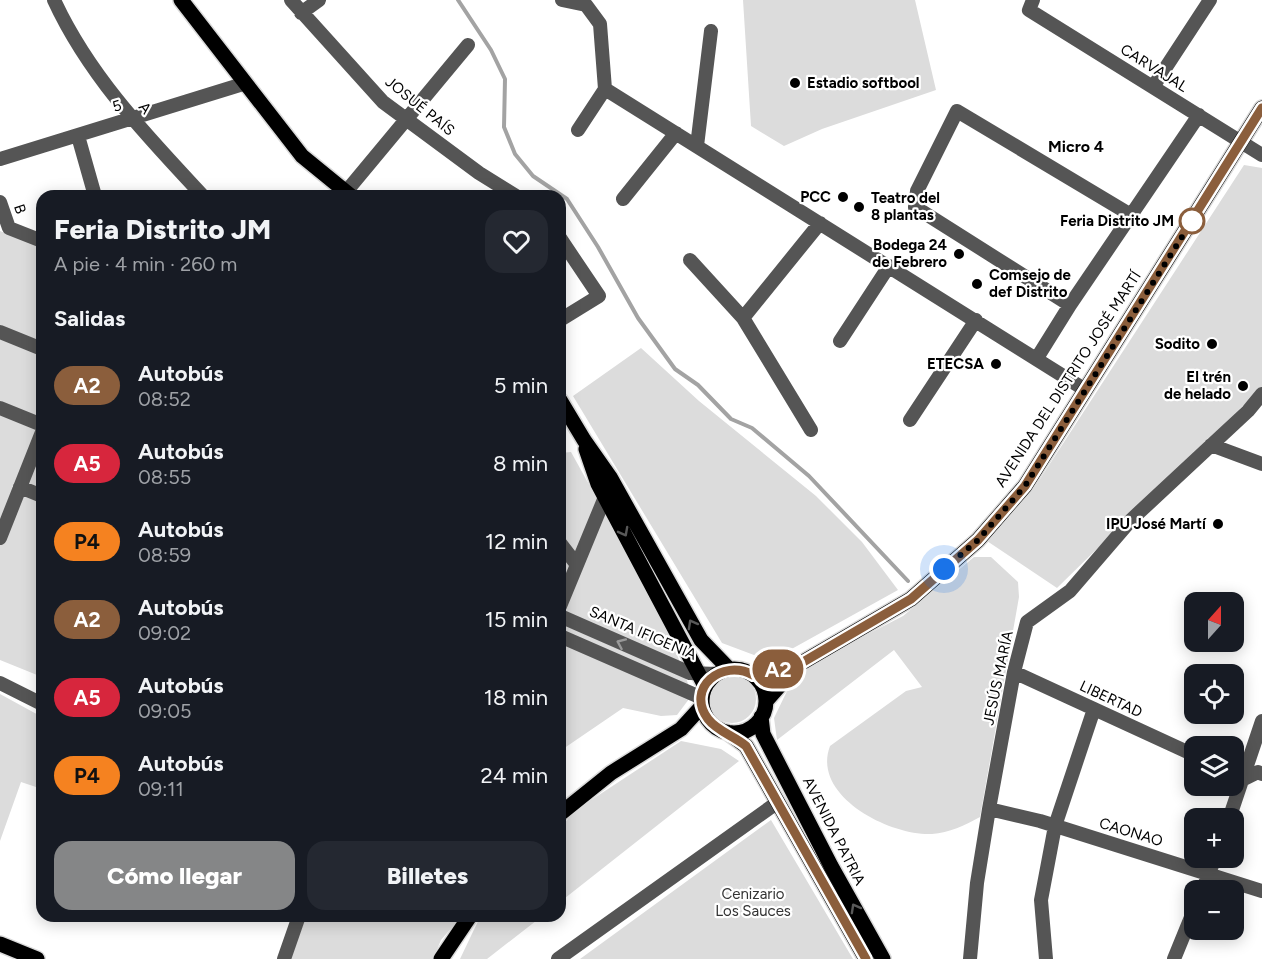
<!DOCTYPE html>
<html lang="es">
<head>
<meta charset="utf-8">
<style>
	body { margin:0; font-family:Figtree,sans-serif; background:#242831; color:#f1f3f6; height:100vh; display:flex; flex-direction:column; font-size:22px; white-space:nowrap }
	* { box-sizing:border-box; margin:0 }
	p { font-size:20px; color:#9ea1a6 }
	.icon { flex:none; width:33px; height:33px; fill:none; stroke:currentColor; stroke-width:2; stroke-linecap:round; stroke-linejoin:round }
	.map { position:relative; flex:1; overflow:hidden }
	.panel { position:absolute; left:36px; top:190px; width:530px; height:732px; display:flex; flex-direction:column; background:#171b24; border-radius:18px; box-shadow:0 3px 15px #0003 }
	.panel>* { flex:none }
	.badge { padding:0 12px; border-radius:20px; font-size:21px; line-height:39px }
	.needle { width:39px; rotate:21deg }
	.fabs { position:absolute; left:1184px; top:592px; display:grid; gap:12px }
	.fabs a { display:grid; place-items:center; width:60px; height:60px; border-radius:12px; background:#171b24; box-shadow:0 3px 15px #0003; font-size:30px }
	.you { position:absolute; width:30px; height:30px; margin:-15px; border:4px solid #fff; border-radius:50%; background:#1a73e8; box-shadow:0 0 0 9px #1a73e833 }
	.map>.badge { position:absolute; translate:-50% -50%; box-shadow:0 0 0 3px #fff }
	h2 { padding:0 18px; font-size:22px; line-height:54px }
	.round { display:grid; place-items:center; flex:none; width:63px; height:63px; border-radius:18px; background:#242831 }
	.summary { display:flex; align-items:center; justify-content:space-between; height:102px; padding:0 18px }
	h1 { font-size:28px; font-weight:800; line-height:45px }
	.primary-button { display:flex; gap:12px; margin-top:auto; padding:12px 18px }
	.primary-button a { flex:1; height:69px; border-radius:18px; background:#858687; color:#fff; font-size:24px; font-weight:800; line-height:69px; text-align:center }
	.primary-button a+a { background:#242831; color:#f1f3f6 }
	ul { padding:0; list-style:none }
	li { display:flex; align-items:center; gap:18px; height:78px; padding:0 18px }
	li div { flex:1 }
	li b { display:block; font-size:22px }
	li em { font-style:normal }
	li .badge { min-width:66px; font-weight:700; text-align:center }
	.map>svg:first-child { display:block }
	.green { fill:#dcdcdc }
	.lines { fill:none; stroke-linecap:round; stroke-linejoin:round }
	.stream { stroke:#a3a3a3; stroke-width:4 }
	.major-casing { stroke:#dbdbdb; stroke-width:18 }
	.minor { stroke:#555; stroke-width:14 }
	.major { stroke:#000; stroke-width:15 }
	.oneway { stroke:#595959 }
	.oneway2 { stroke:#999 }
	.line-casing { stroke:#fff; stroke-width:14 }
	.line { stroke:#8b5e3c; stroke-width:9 }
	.walk { stroke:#000; stroke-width:6; stroke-dasharray:0 10.8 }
	.poi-dot { fill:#000; stroke:#fff; stroke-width:2 }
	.stop-dot { fill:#fff; stroke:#8b5e3c; stroke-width:3 }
	.labels { text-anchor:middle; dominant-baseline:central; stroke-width:4.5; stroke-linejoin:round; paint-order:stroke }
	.street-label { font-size:15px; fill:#000; stroke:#fff }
	.poi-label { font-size:15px; font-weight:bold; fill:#000; stroke:#fff; text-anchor:end }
	.stop-label { font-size:15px; font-weight:bold; fill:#000; stroke:#fff; text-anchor:end }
	.park-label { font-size:15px; fill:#333; stroke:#fff }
	.neighbourhood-label { font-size:16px; font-weight:bold; fill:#000; stroke:#fff }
</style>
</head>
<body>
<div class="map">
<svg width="1262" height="959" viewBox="0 0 1262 959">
	<rect width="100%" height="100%" fill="#fff"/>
	<path class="green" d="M743,0H915L936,90L822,129L784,146L751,126Z
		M1244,165L1262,168V387L1057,588L987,541L1040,479Z
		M0,231L42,247V677L0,660Z
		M641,348L699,401L816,496L862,542L898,590L770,661L722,643L573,396Z
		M571,452C614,531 664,609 692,695L677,715L661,716L623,708L560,751V453Z
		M974,557H991L1018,582L1019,597L980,817C965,825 949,833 932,834C890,836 811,796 830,746L906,691L922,687L894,650L777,740L774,718L788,689L810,664L903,616Z
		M708 699a24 24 0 1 1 48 0a24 24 0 1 1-48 0Z
		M0,694L42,717V789L21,782L0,841Z
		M681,741L721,749L739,761L560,902V828L576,810Z
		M771,820L853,959H580Z
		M306,917H461L441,940L433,959H290Z
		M480,917V916L541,917L487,959H460Z"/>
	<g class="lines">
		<path class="stream" d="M458,0L491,50L505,79L504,127L515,154L533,176L567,199L598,247L638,318L675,369L698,385L731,419L752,428L809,476L908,581"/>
		<defs>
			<path id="major" d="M181,0L302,156L351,196
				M560,400L584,440L610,477L701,640L729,669
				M586,449L598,484L705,686
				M702 701a32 32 0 1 1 64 0a32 32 0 1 1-64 0Z
				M753,675L798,665
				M766,701L798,665L911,599L978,540L1025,486L1262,108
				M761,717L763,734L831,866L883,959
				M727,732L746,746L866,959
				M560,814L611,773L681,729L702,706
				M0,944L37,959
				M441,959L470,916"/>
		</defs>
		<use href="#major" class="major-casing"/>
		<path class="minor" d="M54,0C89,76 147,136 203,196
			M291,0L383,102L479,173L516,196
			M562,0L586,5L600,24L605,89L1084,389
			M1033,0L1029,10L1262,155
			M301,13L319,0
			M1153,87L1210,0
			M578,130L605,89
			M78,136L95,196
			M697,146L711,31
			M0,159L243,84
			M345,193L468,45
			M623,199L676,133
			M0,202L9,228L42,241
			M560,238L599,296L560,320
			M690,260L743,318L811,430
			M1070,305L915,207L917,191L957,111L1131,215
			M743,318L820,223
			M0,332L42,349
			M840,341L889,266
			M1037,358L1070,305L1199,115
			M0,408L42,425
			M910,420L976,320
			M1211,445L1262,464
			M20,487L42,496
			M0,538L42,432
			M560,543L577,565
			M560,606L605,497
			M560,616L690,673L716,674
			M560,636L702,698
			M1014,672L1194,755
			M0,683L42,704
			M1233,773L1244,779L1258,772L1262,774
			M989,809L1040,821L1262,891
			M1229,819L1262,721
			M1202,891L1215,858
			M284,959L299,916
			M558,959L778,802
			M970,959L977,883L989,809L1014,672L1027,622L1070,591L1132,519L1248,411L1262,394
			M1046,959L1041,900L1055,826L1094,709
			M1174,959L1194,910"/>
		<use href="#major" class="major"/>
	</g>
	<defs><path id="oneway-chevron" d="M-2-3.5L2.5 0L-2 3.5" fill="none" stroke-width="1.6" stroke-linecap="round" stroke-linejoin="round" transform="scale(1.5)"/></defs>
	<g class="oneway">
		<use href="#oneway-chevron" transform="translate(624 532) rotate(62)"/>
		<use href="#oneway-chevron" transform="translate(692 624) rotate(-119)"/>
		<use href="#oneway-chevron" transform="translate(855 908) rotate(-119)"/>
	</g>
	<use class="oneway2" href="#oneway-chevron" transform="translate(621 643) rotate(-156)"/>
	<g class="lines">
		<defs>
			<path id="line" d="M866,959L746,746C734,736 717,731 708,719C685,688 722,658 753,675L798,665L911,599L978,540L1025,486L1262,108"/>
		</defs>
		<use href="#line" class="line-casing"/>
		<use href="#line" class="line"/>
		<path class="walk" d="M944,569L978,540L1025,486L1192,221"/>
	</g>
	<g class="poi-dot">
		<circle cx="795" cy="83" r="6"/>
		<circle cx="843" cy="197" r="6"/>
		<circle cx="859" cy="207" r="6"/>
		<circle cx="959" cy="254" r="6"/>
		<circle cx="977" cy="284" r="6"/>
		<circle cx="1212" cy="344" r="6"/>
		<circle cx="996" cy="364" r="6"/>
		<circle cx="1243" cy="386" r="6"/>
		<circle cx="1218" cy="524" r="6"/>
	</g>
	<circle class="stop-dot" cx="1192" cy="221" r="12"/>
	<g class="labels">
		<g class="street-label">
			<text transform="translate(1154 68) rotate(32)">CARVAJAL</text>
			<text transform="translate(117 106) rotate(-17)">5</text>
			<text transform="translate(420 106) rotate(39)">JOSUÉ PAÍS</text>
			<text transform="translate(145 108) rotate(51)">A</text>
			<text transform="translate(20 209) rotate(71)">B</text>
			<text transform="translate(1068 379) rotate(-57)">AVENIDA DEL DISTRITO JOSÉ MARTÍ</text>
			<text transform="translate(643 633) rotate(23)">SANTA IFIGENIA</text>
			<text transform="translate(998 678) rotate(-78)">JESÚS MARÍA</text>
			<text transform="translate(1111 699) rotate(25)">LIBERTAD</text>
			<text transform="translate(834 831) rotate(63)">AVENIDA PATRIA</text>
			<text transform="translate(1131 832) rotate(17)">CAONAO</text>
		</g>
		<g class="poi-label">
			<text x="807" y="83" text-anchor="start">Estadio softbool</text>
			<text x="831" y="197">PCC</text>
			<text x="871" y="198" text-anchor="start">Teatro del<tspan x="871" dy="17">8 plantas</tspan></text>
			<text x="947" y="245">Bodega 24<tspan x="947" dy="17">de Febrero</tspan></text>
			<text x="989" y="275" text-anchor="start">Comsejo de<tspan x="989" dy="17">def Distrito</tspan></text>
			<text x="1200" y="344">Sodito</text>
			<text x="984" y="364">ETECSA</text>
			<text x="1231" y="377">El trén<tspan x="1231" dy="17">de helado</tspan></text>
			<text x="1206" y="524">IPU José Martí</text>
		</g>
		<g class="stop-label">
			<text x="1174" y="221">Feria Distrito JM</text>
		</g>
		<g class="park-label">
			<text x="753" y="894">Cenizario<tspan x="753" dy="17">Los Sauces</tspan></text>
		</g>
		<g class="neighbourhood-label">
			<text x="1076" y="146">Micro 4</text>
		</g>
	</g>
</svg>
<div class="fabs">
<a><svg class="needle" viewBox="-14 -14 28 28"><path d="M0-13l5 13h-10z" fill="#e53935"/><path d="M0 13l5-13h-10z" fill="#9ea1a6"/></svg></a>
<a><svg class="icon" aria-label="locate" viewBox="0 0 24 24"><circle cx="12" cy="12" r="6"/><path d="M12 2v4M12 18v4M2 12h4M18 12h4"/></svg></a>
<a><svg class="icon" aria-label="layers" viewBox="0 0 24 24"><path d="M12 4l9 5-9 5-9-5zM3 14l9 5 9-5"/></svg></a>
<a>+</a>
<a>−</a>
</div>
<div class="you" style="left:944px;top:569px"></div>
<b class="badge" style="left:778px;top:669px;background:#8b5e3c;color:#fff">A2</b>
<section class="panel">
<div class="summary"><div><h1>Feria Distrito JM</h1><p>A pie · 4 min · 260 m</p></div><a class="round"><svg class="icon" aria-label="heart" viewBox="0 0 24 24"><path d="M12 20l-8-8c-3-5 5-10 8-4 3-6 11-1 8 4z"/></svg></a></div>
<h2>Salidas</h2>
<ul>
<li><span class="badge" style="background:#8b5e3c;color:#fff">A2</span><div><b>Autobús</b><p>08:52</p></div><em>5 min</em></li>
<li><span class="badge" style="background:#d7263d;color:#fff">A5</span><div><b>Autobús</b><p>08:55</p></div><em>8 min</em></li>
<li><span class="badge" style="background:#f58220;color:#111">P4</span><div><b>Autobús</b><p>08:59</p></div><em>12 min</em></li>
<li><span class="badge" style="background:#8b5e3c;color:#fff">A2</span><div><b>Autobús</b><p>09:02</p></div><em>15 min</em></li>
<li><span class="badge" style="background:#d7263d;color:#fff">A5</span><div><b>Autobús</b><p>09:05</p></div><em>18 min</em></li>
<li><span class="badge" style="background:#f58220;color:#111">P4</span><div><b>Autobús</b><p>09:11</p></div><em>24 min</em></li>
</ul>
<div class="primary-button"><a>Cómo llegar</a><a>Billetes</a></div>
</section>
</div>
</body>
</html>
